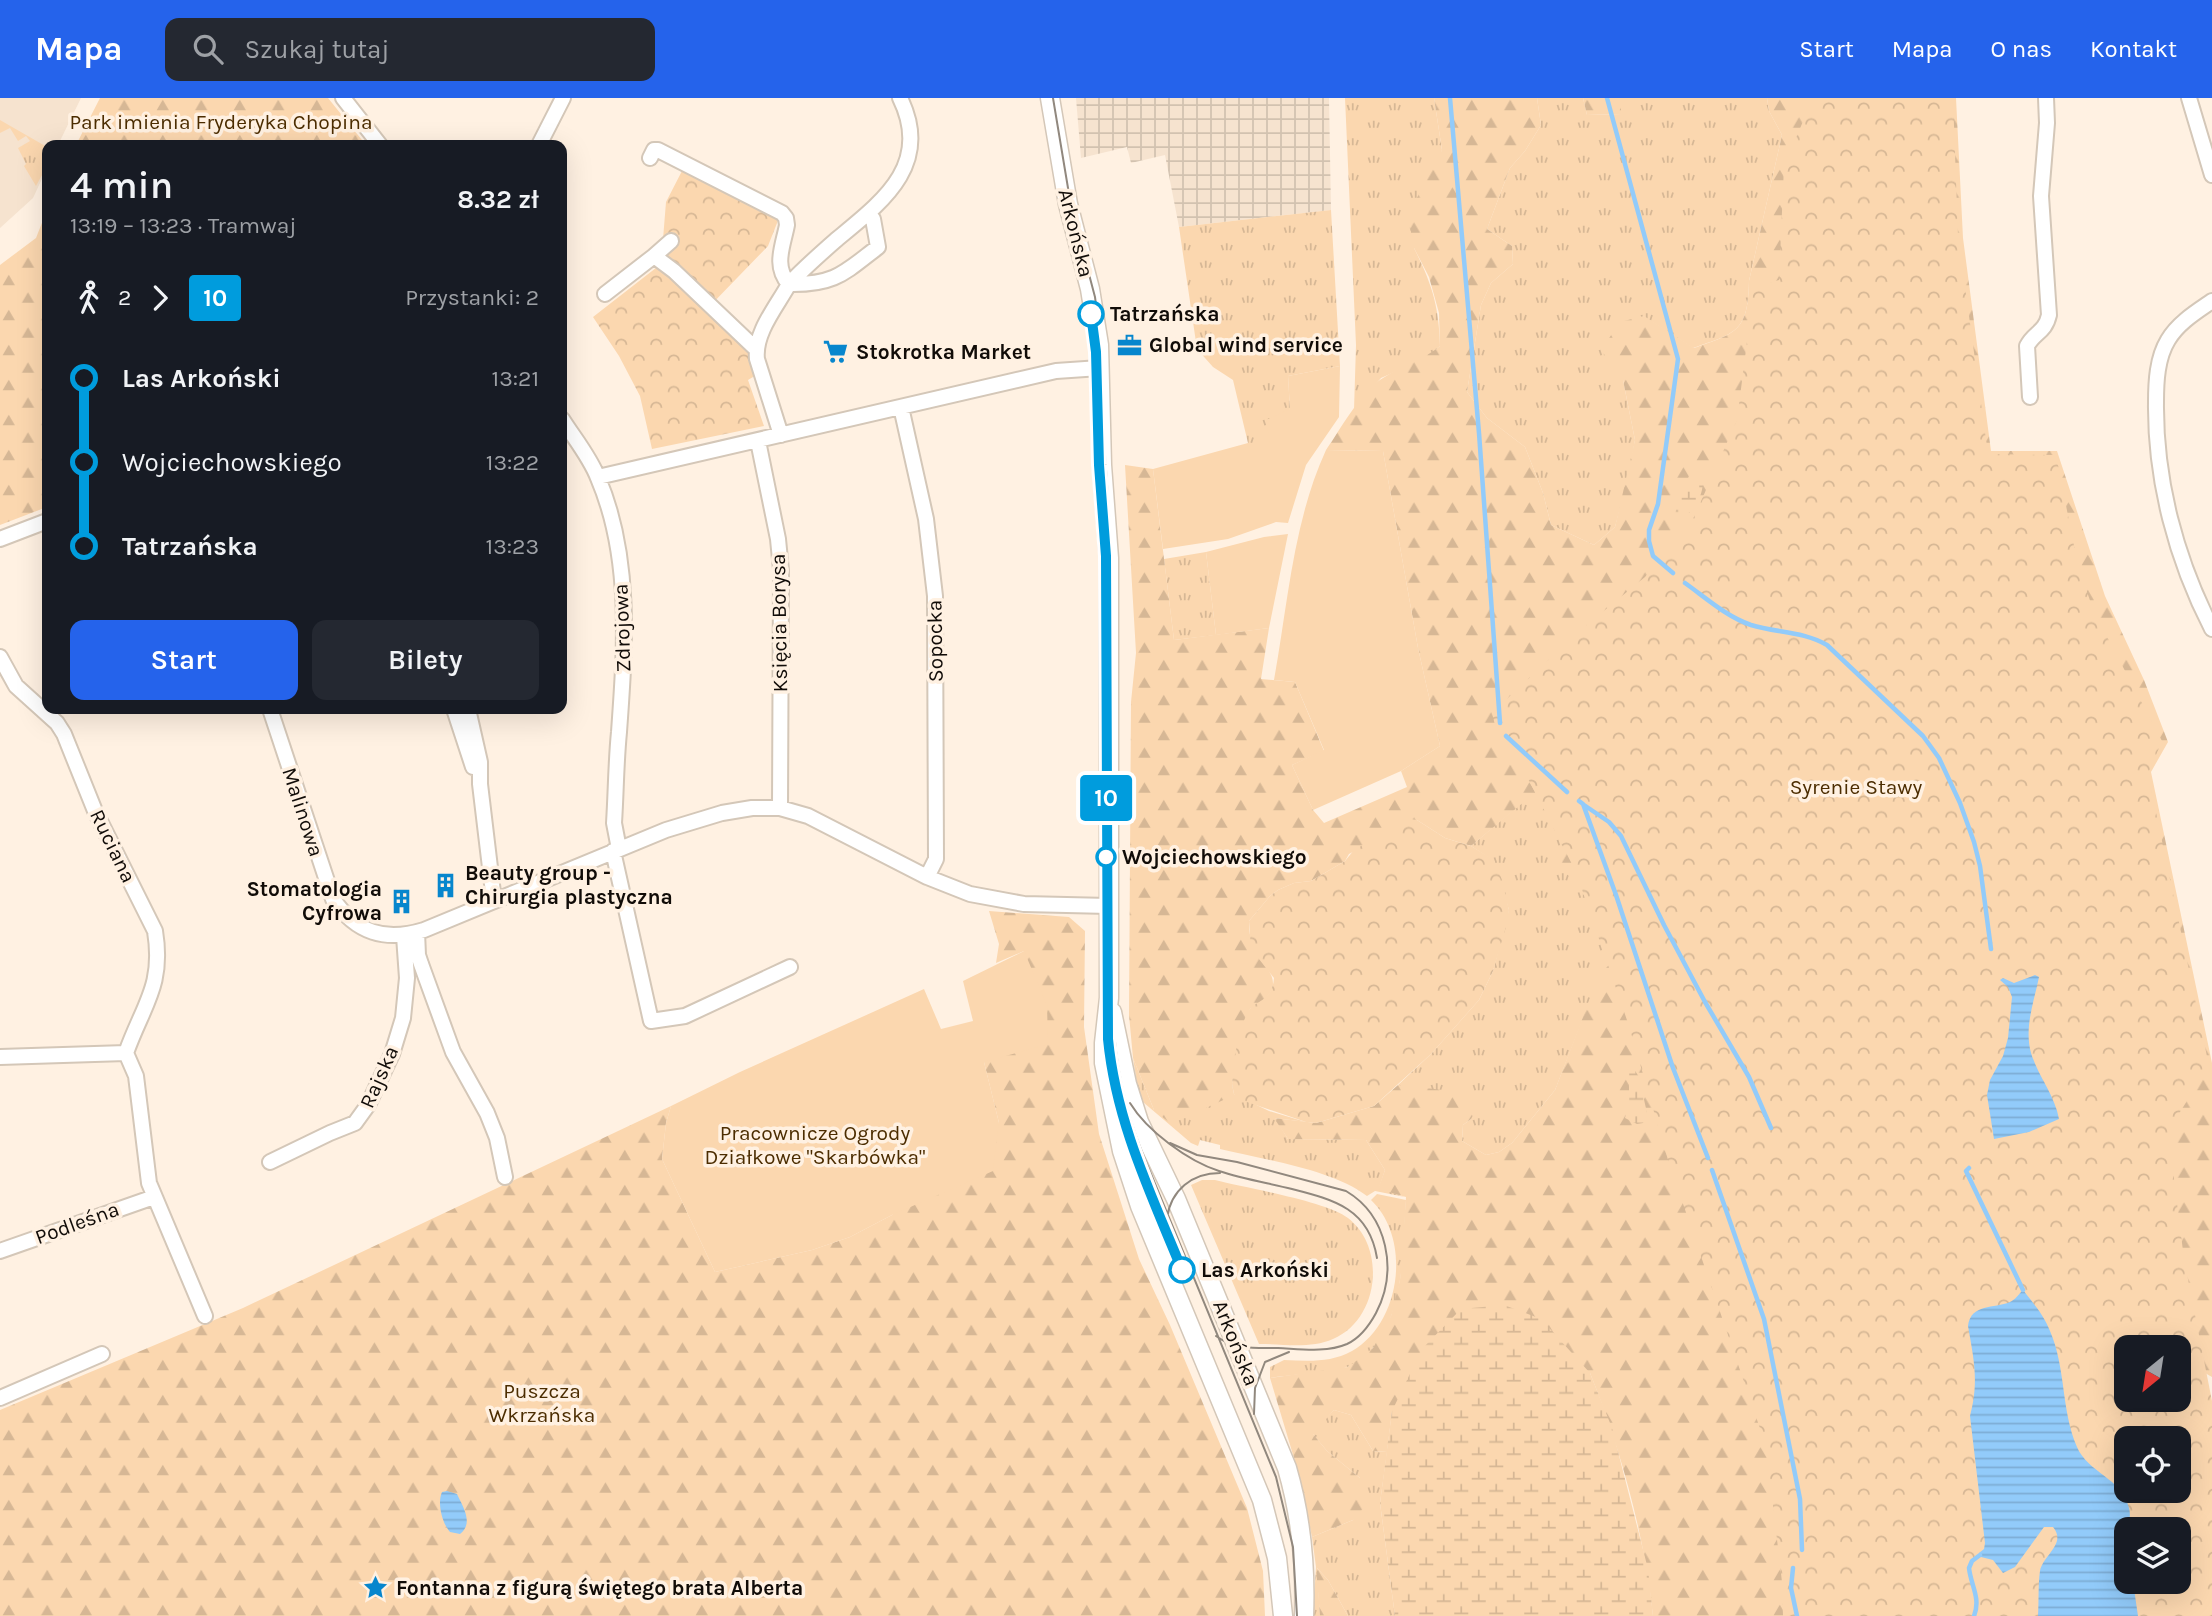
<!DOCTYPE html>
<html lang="pl">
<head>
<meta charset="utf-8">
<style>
	body { margin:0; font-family:Karla,sans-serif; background:#242831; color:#f1f3f6; height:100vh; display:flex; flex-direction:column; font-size:26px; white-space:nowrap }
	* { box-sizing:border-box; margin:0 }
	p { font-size:23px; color:#9ea1a6 }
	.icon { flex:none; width:38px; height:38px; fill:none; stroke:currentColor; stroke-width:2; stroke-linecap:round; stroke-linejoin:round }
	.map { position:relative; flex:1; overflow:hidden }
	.details { position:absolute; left:42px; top:42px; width:525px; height:574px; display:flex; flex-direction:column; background:#171b24; border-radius:14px; box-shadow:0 7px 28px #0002 }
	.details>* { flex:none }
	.badge { padding:0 14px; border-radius:5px; font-size:24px; line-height:46px }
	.needle { width:46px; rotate:210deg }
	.buttons { position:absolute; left:2114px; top:1237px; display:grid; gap:14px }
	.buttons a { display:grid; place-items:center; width:77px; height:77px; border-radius:14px; background:#171b24; box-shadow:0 7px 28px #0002; font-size:35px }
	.map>.badge { position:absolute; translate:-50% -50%; box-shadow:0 0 0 4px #fff }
	.legs { display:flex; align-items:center; gap:10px; height:77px; padding:0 28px; font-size:23px }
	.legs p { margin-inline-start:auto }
	.head { display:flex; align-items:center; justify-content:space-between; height:119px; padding:0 28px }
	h1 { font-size:38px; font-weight:600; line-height:52px }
	.primary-button { display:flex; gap:14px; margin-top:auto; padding:14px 28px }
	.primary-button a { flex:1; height:80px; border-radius:14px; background:#2563eb; color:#fff; font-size:28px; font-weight:600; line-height:80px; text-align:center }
	.primary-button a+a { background:#242831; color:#f1f3f6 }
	ul { padding:0 28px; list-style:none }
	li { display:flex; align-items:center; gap:24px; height:84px; font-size:26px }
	li i { display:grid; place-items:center; width:10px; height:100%; margin:0 9px; background:currentColor }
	li i::after { content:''; width:18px; height:18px; margin:-9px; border:5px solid; border-radius:50%; background:#171b24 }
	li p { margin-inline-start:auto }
	li:first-child i { background:linear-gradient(#0000 50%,currentColor 0) }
	li:last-child i { background:linear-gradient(currentColor 50%,#0000 0) }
	header { display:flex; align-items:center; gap:42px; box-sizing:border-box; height:98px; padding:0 35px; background:#2563eb; color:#fff }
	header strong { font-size:33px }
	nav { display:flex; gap:38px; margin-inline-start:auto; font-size:24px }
	.search { width:490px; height:63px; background:#242831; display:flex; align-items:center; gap:18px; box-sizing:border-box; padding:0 24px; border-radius:14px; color:#9ea1a6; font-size:26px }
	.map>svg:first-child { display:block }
	.built { fill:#f6e3cf }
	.industrial { fill:url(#industrial-grid) }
	.grass { fill:url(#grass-tufts) }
	.forest { fill:url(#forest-firs) }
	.wetland { fill:url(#wetland-marsh) }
	.park { fill:url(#park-crowns); fill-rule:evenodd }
	.garden { fill:#fbd7af }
	.water { fill:url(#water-rules) }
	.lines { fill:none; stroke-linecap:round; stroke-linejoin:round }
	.stream { stroke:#92cbfa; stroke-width:4.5 }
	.minor-casing { stroke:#d4c7b8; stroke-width:18 }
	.tertiary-casing { stroke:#d4c7b8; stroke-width:21 }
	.minor { stroke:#fff; stroke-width:14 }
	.tertiary { stroke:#fff; stroke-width:18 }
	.tram { stroke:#91887e; stroke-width:2 }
	.line-1-casing { stroke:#fff; stroke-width:16 }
	.line-1 { stroke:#009cdd; stroke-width:10 }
	.stop-1-dot { fill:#fff; stroke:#009cdd; stroke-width:3.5 }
	.labels { text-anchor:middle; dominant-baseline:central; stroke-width:7; stroke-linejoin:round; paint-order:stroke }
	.park-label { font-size:21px; fill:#4c2d01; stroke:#fff1e2 }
	.street-label { font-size:21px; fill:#110c08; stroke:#fff1e2 }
	.stop-label { font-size:21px; font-weight:bold; fill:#110c08; stroke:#fff1e2; text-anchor:start }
	.poi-label { font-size:21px; font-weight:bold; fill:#110c08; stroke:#fff1e2; text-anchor:start }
</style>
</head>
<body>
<header>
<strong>Mapa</strong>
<div class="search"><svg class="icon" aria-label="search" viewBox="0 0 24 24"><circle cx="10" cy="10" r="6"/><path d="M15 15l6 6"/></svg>Szukaj tutaj</div>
<nav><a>Start</a><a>Mapa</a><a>O nas</a><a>Kontakt</a></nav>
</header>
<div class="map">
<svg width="2212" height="1518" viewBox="0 0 2212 1518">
	<defs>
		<pattern id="industrial-grid" width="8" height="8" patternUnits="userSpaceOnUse" patternTransform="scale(1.75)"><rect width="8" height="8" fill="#f6e3cf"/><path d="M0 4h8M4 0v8" fill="none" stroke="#d2c2b0"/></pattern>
		<pattern id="grass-tufts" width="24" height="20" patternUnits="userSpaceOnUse" patternTransform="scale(1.75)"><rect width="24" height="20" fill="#fbd7af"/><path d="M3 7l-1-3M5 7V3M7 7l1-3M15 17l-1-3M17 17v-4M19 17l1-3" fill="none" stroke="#d6b795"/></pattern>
		<pattern id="forest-firs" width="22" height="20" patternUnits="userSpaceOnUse" patternTransform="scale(1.75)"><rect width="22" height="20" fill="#fbd7af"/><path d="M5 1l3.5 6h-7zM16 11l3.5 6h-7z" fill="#d6b795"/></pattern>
		<pattern id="wetland-marsh" width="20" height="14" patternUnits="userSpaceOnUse" patternTransform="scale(1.75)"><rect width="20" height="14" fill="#fbd7af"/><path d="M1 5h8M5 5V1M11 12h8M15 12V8" fill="none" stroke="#d6b795"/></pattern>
		<pattern id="park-crowns" width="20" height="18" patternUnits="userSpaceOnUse" patternTransform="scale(1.75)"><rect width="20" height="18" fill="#fbd7af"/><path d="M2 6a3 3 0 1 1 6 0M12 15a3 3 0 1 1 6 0" fill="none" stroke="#d6b795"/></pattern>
		<pattern id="water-rules" width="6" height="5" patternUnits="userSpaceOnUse" patternTransform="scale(1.75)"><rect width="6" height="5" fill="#92cbfa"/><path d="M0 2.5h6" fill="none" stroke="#7dadd5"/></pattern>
	</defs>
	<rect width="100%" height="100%" fill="#fff1e2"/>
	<path class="built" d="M0,0H81L58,47H47V70L33,100L0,130Z"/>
	<path class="industrial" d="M1076,0H1329L1331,112L1179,129L1165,57L1131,65L1127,49L1081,60Z"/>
	<path class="grass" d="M1345,0H1434L1442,52L1414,150C1432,186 1439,208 1440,248L1424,261L1381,280L1354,312L1356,247Z
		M1537,0H1583L1587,17L1621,16V0H1767L1769,13L1782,37L1749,183C1748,233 1737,235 1693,250L1643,218L1623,282L1635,342L1629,376L1615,429L1594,447L1551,427L1543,395L1525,349L1487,320L1467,294L1481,207L1491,185L1513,166L1512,148L1487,131L1510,70L1525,53L1541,27Z
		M0,22L47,49V68L36,88L24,68L26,66L18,50L30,43L26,38L18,43L10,30L0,35Z
		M1331,112L1340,268L1288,278L1290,311L1270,345H1248L1233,282L1213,269L1197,251L1179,129Z
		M1206,454L1216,537L1174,542L1164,461Z
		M1525,702L1549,716L2126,1250L1584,918L1555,992L1512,1045L1499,1054L1486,1057L1462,1043L1463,1027L1471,1021L1398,987L1431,956L1479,902L1493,873L1509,812L1494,763L1471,748Z
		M1133,960L1154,1012L1232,986L1234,996L1269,1013L1306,1024L1275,1020L1288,1041L1366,1042L1385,1072L1379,1090L1405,1099L1375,1093L1367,1098C1331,1071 1265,1062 1220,1051V1047L1200,1042L1198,1048L1191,1045L1143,1004L1139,998Z
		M1202,1082H1215C1246,1090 1326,1103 1348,1120C1387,1150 1379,1222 1333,1241C1311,1251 1283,1246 1259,1246L1191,1087Z
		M1377,1096L1406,1102C1402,1156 1407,1238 1350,1268C1339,1274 1286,1277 1270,1280V1269L1284,1262C1308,1263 1330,1265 1352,1253C1401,1225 1412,1141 1371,1102Z
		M1334,1312L1351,1317L1373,1353L1387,1354L1380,1405L1395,1518H1348L1328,1482L1317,1470L1320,1518H1313L1316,1469L1312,1439L1353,1422L1360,1380L1327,1353L1312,1335Z"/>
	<path class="forest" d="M100,0H328L366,47H76Z
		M1434,0H1537L1541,27L1525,53L1510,70L1487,131L1512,148L1513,166L1491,185L1481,207L1467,294L1487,320L1525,349L1543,395L1551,427L1594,447L1615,429L1635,342L1623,282L1601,252L1620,224L1644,218L1694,250C1737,235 1748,233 1749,183L1782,37L1769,13L1767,0H1956L1963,140L1991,353H2057L2105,498L2144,582L2168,644L2151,674L2212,965V1279L2179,1260V1250L1746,1004L1561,768C1568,733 1554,720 1525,703L1471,748L1445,740L1417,722L1349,756L1345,763L1311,783L1294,785L1278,792L1270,798L1249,823C1249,828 1249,835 1251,840C1262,871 1295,887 1250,911L1232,986V998L1171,1026L1154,1012L1133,960L1129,917L1131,604L1136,555L1125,367L1153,371L1174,542L1269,530L1261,581L1295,584L1324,653L1292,667L1313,712L1324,725L1407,689L1401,673L1440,648L1418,550L1383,353L1326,352C1340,332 1362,292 1383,280C1403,267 1420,264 1440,248L1439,215L1429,179L1414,150L1408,117L1442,52Z
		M1583,0H1621V16L1587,17Z
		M47,112V409L0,427V167L36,140Z
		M989,813L1069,819L1085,833L1084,929L1099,1036L1139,1161L1170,1227L1247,1410L1263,1473L1265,1518H0V1312L243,1210L671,1008L666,1025L662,1061L715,1174L812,1152L850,1139L892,1117L999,1025L984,964L1024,853L996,865L999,846Z
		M1610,866L2038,1518H1653C1644,1435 1621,1352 1590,1275L1392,1313L1387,1354L1373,1353L1351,1317L1334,1312L1313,1336L1327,1353L1360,1380L1370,1403L1353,1422L1312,1439L1297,1370L1270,1280L1348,1269L1373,1250L1391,1218L1400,1182L1406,1099L1378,1091L1385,1072L1366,1042L1288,1041L1274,1020L1316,1025L1374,1008L1398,987L1452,993L1474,1000L1477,1010L1471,1021L1463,1027L1462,1043L1486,1057L1499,1054L1512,1045L1555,992L1599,877Z
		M1316,1469L1328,1482L1348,1518H1320Z"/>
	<path class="wetland" d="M1689,378H1702C1706,395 1694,413 1680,422L1675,419L1677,405Z
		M1632,968L1639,979L1649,1024L1637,1026L1625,1020L1629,1003V972Z
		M1504,1207L1541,1221L1590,1275L1612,1330L1648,1471L1653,1518H1395L1380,1405L1392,1313L1422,1251L1461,1211Z"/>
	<path class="park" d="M1818,0H1953L1958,138L1988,356L2056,357L2078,468L2094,514L2162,643L2148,676L2209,968L2168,1033L2184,1161L2212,1303V1518H1783L1782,1484L1766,1348L1668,1062L1629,928L1576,774L1522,669L1501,651L1492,615L1577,535L1645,479L1694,419L1737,322L1754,189L1779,182L1784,68L1804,21ZM2126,1250H2179V1302H2126ZM2126,1340H2179V1393H2126ZM2126,1432H2179V1484H2126Z
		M683,71L779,120L768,148L708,210L754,253L758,276L748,282L764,328L652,351L640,298L619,258L593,219L661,166L666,104Z
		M1410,721L1417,722L1445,740L1471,748L1494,762L1502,782L1509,812L1508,822L1493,873L1479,902L1431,956L1374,1008L1316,1025L1306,1024L1241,1002L1234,996L1232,986C1235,963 1236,935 1248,914C1256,901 1272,905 1274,880L1251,851L1249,823L1270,798L1278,792L1294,785L1311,783L1345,763L1354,752Z"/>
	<path class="garden" d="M1340,268L1339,319L1306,367L1288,425L1276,424L1228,441L1163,451L1153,371L1248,345H1270L1266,322L1290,311L1288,278Z
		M1326,352L1383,353L1418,550L1440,648L1401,673L1313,712L1292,667L1324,652L1295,584L1274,582C1288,505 1293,424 1326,352Z
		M1288,436L1269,530L1216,537L1206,454L1264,439Z
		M1024,853L1047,907L1048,946L984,964L999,1025L993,1073L892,1117L850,1139L812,1152L715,1174L662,1061L666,1025L671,1008L740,974L924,891L941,931L973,923L963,883Z"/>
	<path class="water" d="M2035,877L2039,879C2034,904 2024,929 2031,955C2038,978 2055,998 2059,1021L2029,1034L1994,1041L1987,997L1990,982L2003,958L2008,940L2012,899L2008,889L2000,882L2003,880L2014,885Z
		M2023,1192C2033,1205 2044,1217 2050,1233C2066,1270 2061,1312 2077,1349C2088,1375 2122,1380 2129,1410C2131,1416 2129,1425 2128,1431L2126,1432V1484H2133L2138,1518H2038C2039,1503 2038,1487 2040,1473C2043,1457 2067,1446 2053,1429H2044L2015,1469L2003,1475L1993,1462L1981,1459L1979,1455L1984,1451L1985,1445L1970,1318C1979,1284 1974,1262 1968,1228C1971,1205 1994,1211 2010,1204C2015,1202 2019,1196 2023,1192Z
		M447,1393L457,1396C463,1409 474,1425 460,1436L450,1434C442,1425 437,1405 442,1394Z"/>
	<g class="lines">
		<path class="stream" d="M1450,0L1479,335L1500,625
			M1607,0L1678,261L1658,406L1649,432V443L1653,458L1673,475
			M1685,485C1706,500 1727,519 1751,527C1777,535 1803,533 1827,547L1923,638L1939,660L1960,705L1974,744L1980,768L1991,851
			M1506,638L1567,694
			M1579,703L1583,706L1616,797L1673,970L1708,1060
			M1584,707L1609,724L1621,738L1664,827L1705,904L1749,979L1771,1030
			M1969,1070L1966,1073L2023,1192
			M1712,1072L1764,1221L1800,1401L1802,1452
			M1793,1470L1791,1490L1797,1518
			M1974,1518C1981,1500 1971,1488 1969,1470L1972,1463L1980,1457"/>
		<defs>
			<path id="minor" d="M343,0L380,47
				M2189,0L2212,77
				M539,47L563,0
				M650,60L654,52H658L782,115L786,120L787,127C783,148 773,168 789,186C804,170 820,156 836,142C882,104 933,67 900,0
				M654,158L671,143
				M605,196L654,158L674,173L756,251
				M2212,203C2196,214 2178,225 2168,242C2157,260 2156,284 2156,304C2155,382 2176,461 2212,531
				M2030,299L2027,248C2034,234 2045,235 2049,217L2041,98L2047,25L2046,0
				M901,309L926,421L935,498L936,761L927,779
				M562,321C574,340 590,359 598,380C632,459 625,550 619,634C616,664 616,694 614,725L619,751
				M781,337L757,261C754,235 777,208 789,186C835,187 844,175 878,149L873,121L868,116
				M758,343L778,441L781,472L780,710
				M598,379L1056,273L1100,270
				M0,441L47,423
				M0,559L16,588L57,625L64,636L95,713L155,833C164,888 143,907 126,955
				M270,611L333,801C356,835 385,844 424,832L666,732L722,715L752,710H780L808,718L927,779L970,796L1024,806L1109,808
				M454,611L473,669
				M468,611L480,664V686L494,803
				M613,753L651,923L685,918L790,869
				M417,834L418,857L421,866L453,954L487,1015L497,1040L505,1079
				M126,955L136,978L149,1085L205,1218
				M0,959L126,955
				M270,1064L330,1035L355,1025L368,1007L392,956L403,920L407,880L404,838
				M0,1153L154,1099
				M0,1300L102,1256"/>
			<path id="tertiary" d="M1050,0L1068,106L1090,191L1099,247L1102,367L1109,460V900L1104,945V965L1122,1053L1140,1108L1262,1402L1277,1460L1283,1518
				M1112,914L1127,986L1139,1024L1176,1101L1287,1370C1301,1418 1306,1467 1304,1518"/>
		</defs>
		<use href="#minor" class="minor-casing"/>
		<use href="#tertiary" class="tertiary-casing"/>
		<use href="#minor" class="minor"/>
		<use href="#tertiary" class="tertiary"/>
		<path class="tram" d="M1053,0L1071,108L1095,199L1102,254L1105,357L1112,460L1113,912C1114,961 1124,1008 1142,1054L1276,1379L1293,1449L1297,1518
			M1130,1005C1147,1033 1188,1063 1219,1073C1243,1081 1268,1085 1292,1091C1335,1102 1369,1111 1377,1160
			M1170,1045L1197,1057L1237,1064L1346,1093C1388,1118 1398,1173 1376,1215C1369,1228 1360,1240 1347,1246C1326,1255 1300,1251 1278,1250C1256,1250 1235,1252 1216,1238
			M1167,1120C1171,1092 1192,1075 1220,1075
			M1254,1316L1255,1290L1265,1264L1289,1254"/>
	</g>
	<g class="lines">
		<defs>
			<path id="line-1" d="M1091,216L1096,254L1099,367L1106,458L1108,941C1116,1024 1151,1096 1182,1172"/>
		</defs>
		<use href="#line-1" class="line-1-casing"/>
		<use href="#line-1" class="line-1"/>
	</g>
	<defs>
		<symbol id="office-bare" viewBox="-9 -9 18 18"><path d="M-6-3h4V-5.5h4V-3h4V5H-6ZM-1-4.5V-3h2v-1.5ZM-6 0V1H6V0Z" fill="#0786cd" stroke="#fff1e2" stroke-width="2.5" paint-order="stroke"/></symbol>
		<symbol id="supermarket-bare" viewBox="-9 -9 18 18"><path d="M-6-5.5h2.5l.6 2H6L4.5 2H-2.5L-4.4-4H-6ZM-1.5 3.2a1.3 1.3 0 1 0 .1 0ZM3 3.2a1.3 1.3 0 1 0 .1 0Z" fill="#0786cd" stroke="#fff1e2" stroke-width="2.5" paint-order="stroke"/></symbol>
		<symbol id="building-bare" viewBox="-9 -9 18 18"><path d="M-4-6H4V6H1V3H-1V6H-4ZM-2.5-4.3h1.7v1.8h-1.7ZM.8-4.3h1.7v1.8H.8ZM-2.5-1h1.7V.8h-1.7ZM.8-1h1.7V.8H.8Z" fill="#0786cd" stroke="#fff1e2" stroke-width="2.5" paint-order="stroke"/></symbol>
		<symbol id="sight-bare" viewBox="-9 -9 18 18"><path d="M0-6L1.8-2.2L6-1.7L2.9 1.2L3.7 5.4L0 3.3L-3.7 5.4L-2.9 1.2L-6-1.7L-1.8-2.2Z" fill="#0786cd" stroke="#fff1e2" stroke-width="2.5" paint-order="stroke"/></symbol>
	</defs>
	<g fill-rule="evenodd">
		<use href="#office-bare" x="1112" y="230" width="35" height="35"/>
		<use href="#supermarket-bare" x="818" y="236" width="35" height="35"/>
		<use href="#building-bare" x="428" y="770" width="35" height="35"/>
		<use href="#building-bare" x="384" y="786" width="35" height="35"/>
		<use href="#sight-bare" x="358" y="1472" width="35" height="35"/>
	</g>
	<g class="stop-1-dot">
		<circle cx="1091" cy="216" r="12"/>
		<circle cx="1106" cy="759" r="9"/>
		<circle cx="1182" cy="1172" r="12"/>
	</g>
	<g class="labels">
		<g class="park-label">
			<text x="221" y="24">Park imienia Fryderyka Chopina</text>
			<text x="1856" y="689">Syrenie Stawy</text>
			<text x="815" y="1035">Pracownicze Ogrody<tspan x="815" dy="24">Działkowe "Skarbówka"</tspan></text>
			<text x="542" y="1293">Puszcza<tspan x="542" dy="24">Wkrzańska</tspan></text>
		</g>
		<g class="street-label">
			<text transform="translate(1076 135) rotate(76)">Arkońska</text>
			<text transform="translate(779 525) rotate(-91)">Księcia Borysa</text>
			<text transform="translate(622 530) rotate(-92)">Zdrojowa</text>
			<text transform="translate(935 543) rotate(-91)">Sopocka</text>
			<text transform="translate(303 714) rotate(72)">Malinowa</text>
			<text transform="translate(113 748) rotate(64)">Ruciana</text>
			<text transform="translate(379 979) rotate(-66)">Rajska</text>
			<text transform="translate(77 1125) rotate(-20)">Podleśna</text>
			<text transform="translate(1236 1245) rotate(68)">Arkońska</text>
		</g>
		<g class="stop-label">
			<text x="1110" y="216">Tatrzańska</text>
			<text x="1122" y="759">Wojciechowskiego</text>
			<text x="1201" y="1172">Las Arkoński</text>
		</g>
		<g class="poi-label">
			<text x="1149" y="247">Global wind service</text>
			<text x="856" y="254">Stokrotka Market</text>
			<text x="465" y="775">Beauty group -<tspan x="465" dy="24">Chirurgia plastyczna</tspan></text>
			<text x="382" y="791" text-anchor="end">Stomatologia<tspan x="382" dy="24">Cyfrowa</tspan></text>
			<text x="396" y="1490">Fontanna z figurą świętego brata Alberta</text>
		</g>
	</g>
</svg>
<div class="buttons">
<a><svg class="needle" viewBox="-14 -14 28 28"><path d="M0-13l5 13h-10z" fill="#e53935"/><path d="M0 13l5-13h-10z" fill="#9ea1a6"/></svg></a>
<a><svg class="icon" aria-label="locate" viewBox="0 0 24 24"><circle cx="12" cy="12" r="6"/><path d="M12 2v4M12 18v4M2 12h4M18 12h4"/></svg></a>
<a><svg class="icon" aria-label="layers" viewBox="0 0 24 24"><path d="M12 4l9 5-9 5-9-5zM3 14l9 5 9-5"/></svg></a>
</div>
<b class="badge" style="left:1106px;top:700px;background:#009cdd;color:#fff">10</b>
<section class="details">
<div class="head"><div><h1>4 min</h1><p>13:19 – 13:23 · Tramwaj</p></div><b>8.32 zł</b></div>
<div class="legs"><svg class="icon" aria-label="walk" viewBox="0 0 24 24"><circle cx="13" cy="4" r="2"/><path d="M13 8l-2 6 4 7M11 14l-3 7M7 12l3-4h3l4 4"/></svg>2<svg class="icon" aria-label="forward" viewBox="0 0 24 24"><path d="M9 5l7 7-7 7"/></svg><b class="badge" style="background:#009cdd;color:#fff">10</b><p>Przystanki: 2</p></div>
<ul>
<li><i style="color:#009cdd"></i><b>Las Arkoński</b><p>13:21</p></li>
<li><i style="color:#009cdd"></i><span>Wojciechowskiego</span><p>13:22</p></li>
<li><i style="color:#009cdd"></i><b>Tatrzańska</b><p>13:23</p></li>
</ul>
<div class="primary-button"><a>Start</a><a>Bilety</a></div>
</section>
</div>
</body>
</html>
